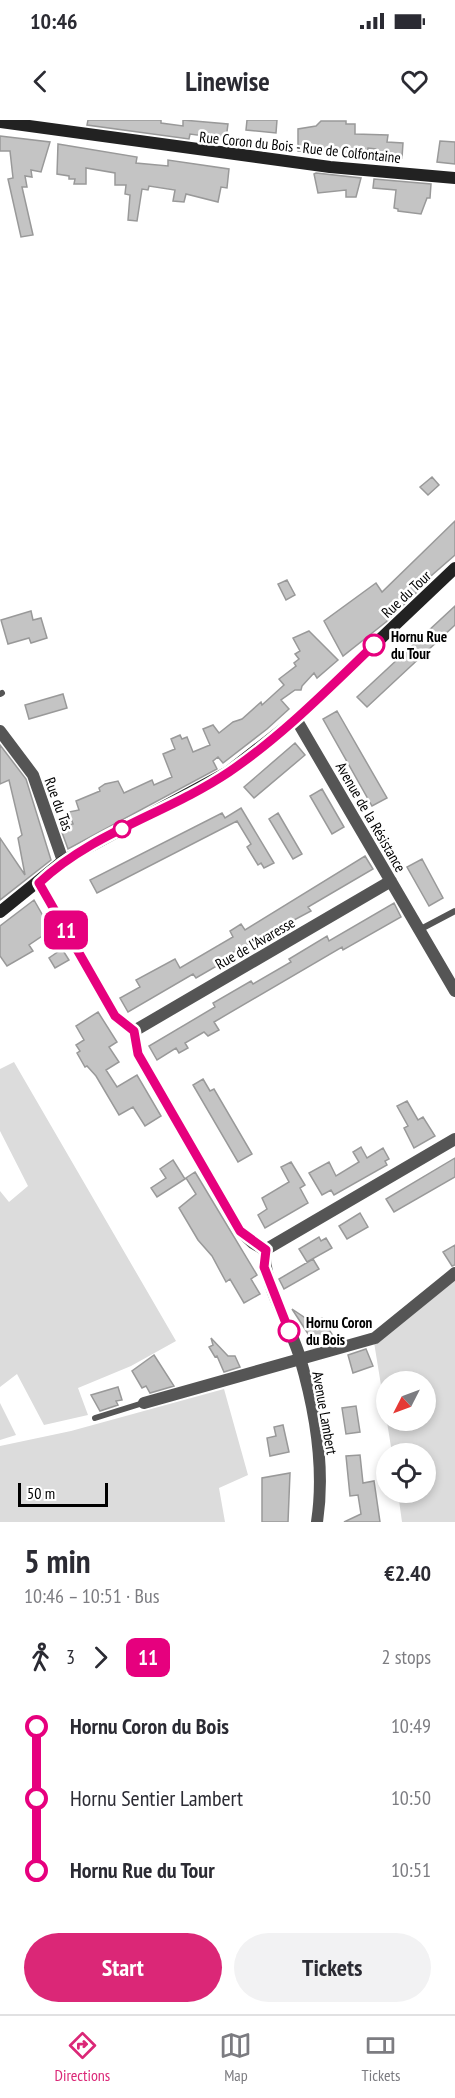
<!DOCTYPE html>
<html lang="en">
<head>
<meta charset="utf-8">
<style>
	body { margin:0; font-family:"PT Sans Narrow",sans-serif; background:#f2f2f3; color:#2b2b33; height:100vh; display:flex; flex-direction:column; font-size:22px; white-space:nowrap }
	* { box-sizing:border-box; margin:0 }
	p { font-size:20px; color:#7c7c81 }
	.icon { flex:none; width:33px; height:33px; fill:none; stroke:currentColor; stroke-width:2; stroke-linecap:round; stroke-linejoin:round }
	.map { position:relative; height:1402px; overflow:hidden }
	.drawer { display:flex; flex-direction:column; background:#fff; flex:1 }
	.drawer>* { flex:none }
	.badge { padding:0 12px; border-radius:9px; font-size:21px; line-height:39px }
	.needle { width:39px; rotate:228deg }
	.buttons { position:absolute; left:376px; top:1251px; display:grid; gap:12px }
	.buttons a { display:grid; place-items:center; width:60px; height:60px; border-radius:50%; background:#fff; box-shadow:0 3px 9px #0003; font-size:30px }
	.scale { position:absolute; left:18px; bottom:15px; width:90px; box-sizing:border-box; padding-left:6px; border:3px solid #000; border-top:0; font-size:16px; line-height:21px; white-space:nowrap; color:#000; -webkit-text-stroke:4px #fff; paint-order:stroke }
	.map>.badge { position:absolute; translate:-50% -50%; box-shadow:0 0 0 3px #fff }
	.legs { display:flex; align-items:center; gap:9px; height:66px; padding:0 24px; font-size:20px }
	.legs p { margin-inline-start:auto }
	.summary { display:flex; align-items:center; justify-content:space-between; height:102px; padding:0 24px }
	h1 { font-size:33px; font-weight:700; line-height:45px }
	.primary-button { display:flex; gap:12px; margin-top:auto; padding:12px 24px }
	.primary-button a { flex:1; height:69px; border-radius:36px; background:#db2777; color:#fff; font-size:24px; font-weight:700; line-height:69px; text-align:center }
	.primary-button a+a { background:#f2f2f3; color:#2b2b33 }
	ul { padding:0 24px; list-style:none }
	li { display:flex; align-items:center; gap:21px; height:72px; font-size:22px }
	li i { display:grid; place-items:center; width:9px; height:100%; margin:0 8px; background:currentColor }
	li i::after { content:''; width:15px; height:15px; margin:-8px; border:4px solid; border-radius:50%; background:#fff }
	li p { margin-inline-start:auto }
	li:first-child i { background:linear-gradient(#0000 50%,currentColor 0) }
	li:last-child i { background:linear-gradient(currentColor 50%,#0000 0) }
	.status { display:flex; justify-content:space-between; align-items:center; height:42px; padding:0 30px; background:#fff; direction:ltr }
	.status svg { height:16px; fill:currentColor }
	header { display:flex; justify-content:space-between; align-items:center; height:78px; padding:0 24px; background:#fff; font-size:27px; font-weight:700 }
	.tab-bar { display:flex; justify-content:space-around; align-items:center; height:84px; border-top:2px solid #e1e1e2; background:#fff; font-size:16px; color:#7c7c81 }
	.tab-bar a { display:grid; justify-items:center; gap:3px }
	.tab-bar .on { color:#db2777 }
	.map>svg:first-child { display:block }
	.green { fill:#dcdcdc; fill-rule:evenodd }
	.building { fill:#c4c4c4; stroke:#999; stroke-width:1.5 }
	.lines { fill:none; stroke-linecap:round; stroke-linejoin:round }
	.lane { stroke:#555; stroke-width:6 }
	.street { stroke:#555; stroke-width:12 }
	.secondary { stroke:#222; stroke-width:12 }
	.line-1-casing { stroke:#fff; stroke-width:14 }
	.line-1 { stroke:#e6007e; stroke-width:9 }
	.stop-1-dot { fill:#fff; stroke:#e6007e; stroke-width:3 }
	.labels { text-anchor:middle; dominant-baseline:central; stroke-width:5; stroke-linejoin:round; paint-order:stroke }
	.street-label { font-size:15px; fill:#000; stroke:#fff }
	.stop-label { font-size:15px; font-weight:bold; fill:#000; stroke:#fff; text-anchor:start }
</style>
</head>
<body>
<div class="status"><b>10:46</b><svg viewBox="0 0 49 12"><path d="M0 12V9h3v3zM5 12V6h3v6zM10 12V3h3v9zM15 12V0h3v12zM26 1h20v11H26zM47 4h2v5h-2z"/></svg></div>
<header><svg class="icon" aria-label="back" viewBox="0 0 24 24"><path d="M15 5l-7 7 7 7"/></svg>Linewise<svg class="icon" aria-label="heart" viewBox="0 0 24 24"><path d="M12 20l-8-8c-3-5 5-10 8-4 3-6 11-1 8 4z"/></svg></header>
<div class="map">
<svg width="455" height="1402" viewBox="0 0 455 1402">
	<rect width="100%" height="100%" fill="#fff"/>
	<path class="green" d="M14,942L176,1221L131,1246L78,1268L88,1295L44,1305L17,1254L0,1267V1071L9,1082L28,1066L0,1011V949Z
		M455,1155V1402H402L398,1373L426,1372V1334L392,1333L373,1216ZM387,1262H426V1300H387Z
		M224,1269L248,1355L219,1368L225,1402H0V1326L71,1311Z
		M0,1283L16,1315L0,1320Z"/>
	<path class="building" d="M88,0H161V3L183,6V0L228,4L226,19L190,14L189,19L87,5Z
		M247,0H277L276,13L246,10Z
		M321,1H346V4H355V14L388,15L387,22L403,23L402,38L376,36V29L368,28L367,35L298,31V9L316,6Z
		M0,16L50,22L41,52L31,50L32,57L25,56L27,67H22L33,115L21,117L8,59L13,58L10,31H0Z
		M440,21L455,22V44L437,42Z
		M58,24L137,37L136,43L168,46V40L229,49L227,68L221,67L218,82L186,74L184,82L173,81L175,70L149,66L148,70L142,69L137,101L128,100L130,75L125,74L126,65H115V53L86,48V64H74L75,59H69V56L57,54Z
		M316,53L361,58L356,77H346V70L318,73L314,54Z
		M374,59L431,64L430,78H427L421,94L398,91V89L394,88L396,70L373,68Z
		M432,357L439,365L428,375L420,367Z
		M455,401V435L416,469L418,471L386,502L343,536L324,501L376,463L382,472Z
		M287,460L295,475L286,480L278,464Z
		M455,486V505L367,587L357,577Z
		M31,491L33,500L41,498L47,518L31,523L29,518L8,524L1,500Z
		M309,511L338,540L317,558L314,553L302,566L301,570H295L281,580L289,589L267,609L223,643L218,637L213,641L217,649L68,729L60,707L73,704L69,692L79,690L76,681L100,671L99,668L105,664L118,661L124,673L152,660L154,665L172,657L163,634L175,629L171,619L180,615L182,619L187,617L193,632L210,625L203,609L213,605L219,613L233,602L242,599L261,582L262,585L284,565L279,559L296,546L294,543L299,539L295,534L300,531L293,518Z
		M63,574L67,588L29,599L25,585Z
		M337,591L387,678L372,686L323,599Z
		M295,623L305,635L254,678L244,667Z
		M0,625L26,659L51,740L0,780V718L25,755L18,718L22,715L9,660L0,664Z
		M322,669L344,707L332,714L310,676Z
		M241,688L274,743L264,748L261,743L258,745L247,727L251,724L237,701L97,773L90,760L222,693L225,698Z
		M278,693L302,734L293,739L269,699Z
		M365,736L373,749L308,787L311,791L232,833L234,836L196,858L193,854L128,892L120,878L140,867L136,860L175,839L180,848L233,817L230,811L241,804L245,810Z
		M422,739L443,778L429,786L407,747Z
		M34,780L51,810L29,825L33,831L7,846L0,836V806Z
		M394,783L401,797L343,830L342,827L214,902L219,910L208,916L204,912L185,923L188,928L179,933L176,928L157,940L149,926L215,887L213,883L251,861L253,864L291,842L289,839L327,816L329,821Z
		M62,829L69,840L55,848L49,838Z
		M98,892L117,922L109,927L119,942L106,950L117,967L137,955L161,996L145,1006L133,987L119,995L96,956L87,946L85,947L77,933L80,931L76,925L84,920L76,906Z
		M203,959L210,971L214,969L252,1034L238,1042L193,965Z
		M407,981L418,1000L423,997L435,1016L414,1028L404,1008L408,1006L397,986Z
		M361,1027L367,1038L383,1028L389,1039L385,1041L387,1045L334,1075L331,1070L322,1075L309,1053L329,1042L336,1056L359,1042L353,1032Z
		M455,1038V1057L394,1092L386,1079Z
		M173,1040L185,1059L157,1077L151,1068L166,1058L160,1049Z
		M291,1042L305,1065L300,1068L308,1083L265,1108L258,1095L267,1089L262,1078L289,1062L281,1047Z
		M195,1052L257,1155L251,1159L260,1174L244,1183L230,1159L226,1162L212,1136L198,1120L179,1088L196,1074L186,1058Z
		M360,1093L368,1107L347,1119L339,1106Z
		M319,1117L321,1121L326,1118L332,1128L307,1142L299,1129Z
		M455,1125V1145L452,1146L443,1132Z
		M313,1139L319,1149L284,1169L279,1159Z
		M292,1189L313,1203L322,1198L335,1219L316,1226Z
		M211,1218L228,1236H235L240,1247L224,1252L217,1236L215,1237L209,1227L213,1225Z
		M366,1229L373,1246L353,1253L348,1235Z
		M154,1235L174,1266L150,1273L146,1266L142,1268L132,1251Z
		M118,1267L122,1280L116,1281L118,1285L100,1291L91,1275Z
		M356,1286L360,1312L346,1314L342,1288Z
		M283,1305L289,1332L270,1336L267,1318L276,1316L274,1307Z
		M360,1335L363,1363L374,1361L380,1402H344L361,1394L358,1375L350,1376L346,1336Z
		M290,1353L288,1402H262V1358Z"/>
	<g class="lines">
		<path class="lane" d="M0,574L2,573
			M419,810L455,791
			M95,1298L143,1283"/>
		<path class="street" d="M296,599L455,871
			M0,611L33,655L63,741
			M39,763L115,896L134,911L138,934L240,1111L253,1123L265,1130C263,1167 290,1203 300,1238C315,1289 325,1349 317,1402
			M134,911L391,761
			M265,1130L455,1019
			M144,1283L375,1218L455,1153"/>
		<path class="secondary" d="M0,2L330,47L455,58
			M0,792L63,741L228,652L296,599L455,448"/>
	</g>
	<g class="lines">
		<defs>
			<path id="line-1" d="M289,1211L264,1147L266,1130L240,1111L138,934L134,911L115,896L39,763C93,712 168,693 229,652C282,616 328,569 374,525"/>
		</defs>
		<use href="#line-1" class="line-1-casing"/>
		<use href="#line-1" class="line-1"/>
	</g>
	<g class="stop-1-dot">
		<circle cx="374" cy="525" r="10"/>
		<circle cx="122" cy="709" r="8"/>
		<circle cx="289" cy="1211" r="10"/>
	</g>
	<g class="labels">
		<g class="street-label">
			<text transform="translate(300 27) rotate(6)">Rue Coron du Bois - Rue de Colfontaine</text>
			<text transform="translate(406 474) rotate(-43)">Rue du Tour</text>
			<text transform="translate(59 684) rotate(70)">Rue du Tas</text>
			<text transform="translate(371 697) rotate(60)">Avenue de la Résistance</text>
			<text transform="translate(255 823) rotate(-30)">Rue de l'Avaresse</text>
			<text transform="translate(325 1293) rotate(80)">Avenue Lambert</text>
		</g>
		<g class="stop-label">
			<text x="391" y="516">Hornu Rue<tspan x="391" dy="17">du Tour</tspan></text>
			<text x="306" y="1202">Hornu Coron<tspan x="306" dy="17">du Bois</tspan></text>
		</g>
	</g>
</svg>
<div class="buttons">
<a><svg class="needle" viewBox="-14 -14 28 28"><path d="M0-13l5 13h-10z" fill="#e53935"/><path d="M0 13l5-13h-10z" fill="#7c7c81"/></svg></a>
<a><svg class="icon" aria-label="locate" viewBox="0 0 24 24"><circle cx="12" cy="12" r="6"/><path d="M12 2v4M12 18v4M2 12h4M18 12h4"/></svg></a>
</div>
<div class="scale">50 m</div>
<b class="badge" style="left:66px;top:810px;background:#e6007e;color:#fff">11</b>
</div>
<section class="drawer">
<div class="summary"><div><h1>5 min</h1><p>10:46 – 10:51 · Bus</p></div><b>€2.40</b></div>
<div class="legs"><svg class="icon" aria-label="walk" viewBox="0 0 24 24"><circle cx="13" cy="4" r="2"/><path d="M13 8l-2 6 4 7M11 14l-3 7M7 12l3-4h3l4 4"/></svg>3<svg class="icon" aria-label="forward" viewBox="0 0 24 24"><path d="M9 5l7 7-7 7"/></svg><b class="badge" style="background:#e6007e;color:#fff">11</b><p>2 stops</p></div>
<ul>
<li><i style="color:#e6007e"></i><b>Hornu Coron du Bois</b><p>10:49</p></li>
<li><i style="color:#e6007e"></i><span>Hornu Sentier Lambert</span><p>10:50</p></li>
<li><i style="color:#e6007e"></i><b>Hornu Rue du Tour</b><p>10:51</p></li>
</ul>
<div class="primary-button"><a>Start</a><a>Tickets</a></div>
</section>
<nav class="tab-bar">
<a class="on"><svg class="icon" aria-label="directions" viewBox="0 0 24 24"><path d="M12 3l9 9-9 9-9-9zM9 14v-3h6M13 9l2 2-2 2"/></svg>Directions</a>
<a><svg class="icon" aria-label="map" viewBox="0 0 24 24"><path d="M3 6l6-2 6 2 6-2v14l-6 2-6-2-6 2zM9 4v14M15 6v14"/></svg>Map</a>
<a><svg class="icon" aria-label="tickets" viewBox="0 0 24 24"><path d="M3 7h18v10H3zM15 7v10"/></svg>Tickets</a>
</nav>
</body>
</html>
